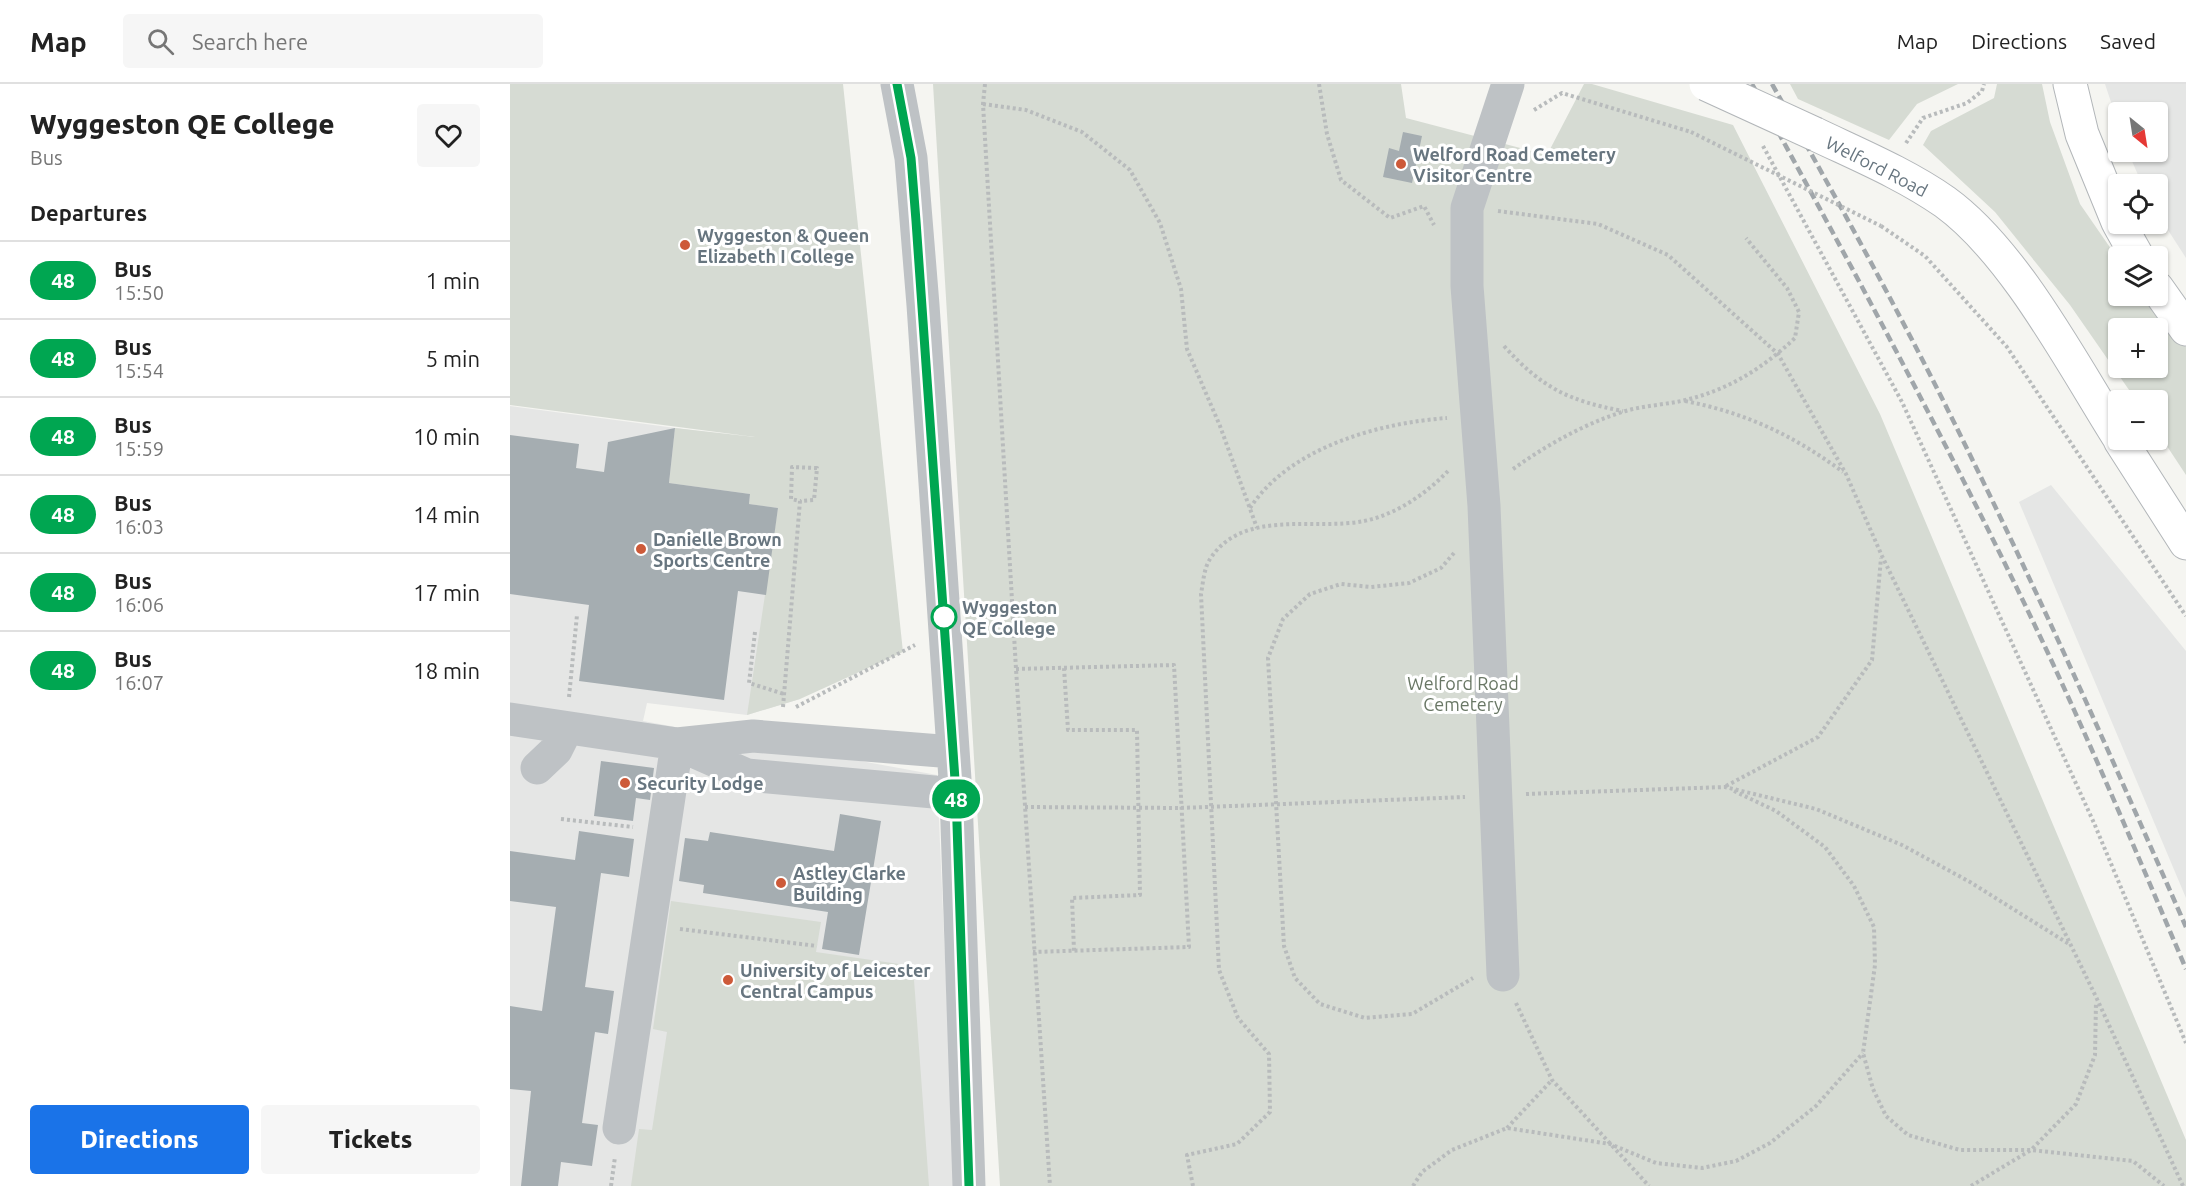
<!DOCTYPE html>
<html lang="en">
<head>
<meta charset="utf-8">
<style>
	body { margin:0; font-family:Ubuntu,sans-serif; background:#f6f6f6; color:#222; height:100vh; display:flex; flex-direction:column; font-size:22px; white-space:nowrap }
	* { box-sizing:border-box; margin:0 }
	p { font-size:20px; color:#767676 }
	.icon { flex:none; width:33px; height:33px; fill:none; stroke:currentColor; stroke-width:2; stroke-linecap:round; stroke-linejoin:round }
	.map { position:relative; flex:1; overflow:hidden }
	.details { display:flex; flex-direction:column; background:#fff; width:510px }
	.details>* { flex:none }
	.badge { padding:0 12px; border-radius:20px; font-size:21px; line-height:39px }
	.needle { width:39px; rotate:150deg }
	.tools { position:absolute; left:1598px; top:18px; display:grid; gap:12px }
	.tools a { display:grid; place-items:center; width:60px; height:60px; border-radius:6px; background:#fff; box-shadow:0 2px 4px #0004; font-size:30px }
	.map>.badge { position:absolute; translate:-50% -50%; box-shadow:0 0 0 3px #fff }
	h2 { padding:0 30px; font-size:22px; line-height:54px }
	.round { display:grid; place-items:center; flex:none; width:63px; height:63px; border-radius:6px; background:#f6f6f6 }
	.summary { display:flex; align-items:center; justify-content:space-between; height:102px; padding:0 30px }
	h1 { font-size:28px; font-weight:800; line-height:45px }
	.cta { display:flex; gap:12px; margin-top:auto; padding:12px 30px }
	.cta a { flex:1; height:69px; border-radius:6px; background:#1a73e8; color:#fff; font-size:24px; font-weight:800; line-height:69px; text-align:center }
	.cta a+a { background:#f6f6f6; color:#222 }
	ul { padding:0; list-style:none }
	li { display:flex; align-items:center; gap:18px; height:78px; padding:0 30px; border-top:2px solid #e0e0e0 }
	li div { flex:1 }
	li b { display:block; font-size:22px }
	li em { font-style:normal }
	li .badge { min-width:66px; font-weight:700; text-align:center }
	header { display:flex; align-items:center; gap:36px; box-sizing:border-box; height:84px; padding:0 30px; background:#fff; border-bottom:2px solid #e0e0e0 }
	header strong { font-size:28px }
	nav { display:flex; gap:33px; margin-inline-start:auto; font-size:21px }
	.search { width:420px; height:54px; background:#f6f6f6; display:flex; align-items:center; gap:15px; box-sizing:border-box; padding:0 21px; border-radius:6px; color:#767676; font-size:22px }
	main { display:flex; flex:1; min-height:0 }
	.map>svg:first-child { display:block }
	.built { fill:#e5e6e5 }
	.green { fill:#d6dbd3; fill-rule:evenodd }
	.building { fill:#a5adb1 }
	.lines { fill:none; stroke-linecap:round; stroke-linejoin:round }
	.major-casing { stroke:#b2b6b9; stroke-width:35 }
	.path { stroke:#b8bbbc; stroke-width:4; stroke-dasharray:3 3; stroke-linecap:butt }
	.minor { stroke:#bec2c5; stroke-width:33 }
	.major { stroke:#fff; stroke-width:33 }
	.rail { stroke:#a0a6aa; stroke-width:4.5; stroke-dasharray:9 4.5; stroke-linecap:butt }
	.major-bridge-casing { stroke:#b2b6b9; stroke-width:35; stroke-linecap:butt }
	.path-bridge { stroke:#b8bbbc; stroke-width:4; stroke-dasharray:3 3; stroke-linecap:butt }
	.major-bridge { stroke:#fff; stroke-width:33 }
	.line-casing { stroke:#fff; stroke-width:14 }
	.line { stroke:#00a651; stroke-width:9 }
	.poi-dot { fill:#cd5a39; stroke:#fff; stroke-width:2 }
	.stop-dot { fill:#fff; stroke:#00a651; stroke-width:3 }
	.labels { text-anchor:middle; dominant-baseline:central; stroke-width:6; stroke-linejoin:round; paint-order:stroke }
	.poi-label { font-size:18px; font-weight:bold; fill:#67757f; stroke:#fff; text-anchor:start }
	.street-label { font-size:18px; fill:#67757f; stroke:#fff }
	.stop-label { font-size:18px; font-weight:bold; fill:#67757f; stroke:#fff; text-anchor:start }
	.park-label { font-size:18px; fill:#697765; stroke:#fff }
</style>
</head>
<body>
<header>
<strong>Map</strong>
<div class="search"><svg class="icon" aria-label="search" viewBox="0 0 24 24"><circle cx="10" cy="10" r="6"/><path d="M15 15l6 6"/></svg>Search here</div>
<nav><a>Map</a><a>Directions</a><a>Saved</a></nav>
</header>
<main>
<section class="details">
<div class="summary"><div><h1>Wyggeston QE College</h1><p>Bus</p></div><a class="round"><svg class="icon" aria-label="heart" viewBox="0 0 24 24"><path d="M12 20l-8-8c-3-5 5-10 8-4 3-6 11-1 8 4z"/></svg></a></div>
<h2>Departures</h2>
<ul>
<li><span class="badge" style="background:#00a651;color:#fff">48</span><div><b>Bus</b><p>15:50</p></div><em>1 min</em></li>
<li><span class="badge" style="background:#00a651;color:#fff">48</span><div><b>Bus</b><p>15:54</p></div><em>5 min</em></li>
<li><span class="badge" style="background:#00a651;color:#fff">48</span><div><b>Bus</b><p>15:59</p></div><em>10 min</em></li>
<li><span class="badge" style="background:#00a651;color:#fff">48</span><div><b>Bus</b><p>16:03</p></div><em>14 min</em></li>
<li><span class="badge" style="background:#00a651;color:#fff">48</span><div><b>Bus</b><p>16:06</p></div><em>17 min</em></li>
<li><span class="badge" style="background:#00a651;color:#fff">48</span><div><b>Bus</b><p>16:07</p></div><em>18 min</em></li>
</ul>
<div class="cta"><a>Directions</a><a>Tickets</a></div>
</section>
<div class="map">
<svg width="1676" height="1102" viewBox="0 0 1676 1102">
	<rect width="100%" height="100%" fill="#f5f5f1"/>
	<path class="built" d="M1595,0H1676V174L1647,129V100H1632L1618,68H1647V28H1608V39Z
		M0,322L353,369L299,545L290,615L237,631L137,619L133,637L427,691L445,1102H0Z
		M1541,401L1676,567V814L1509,418Z"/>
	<path class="green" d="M0,0H333L393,568L290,615L237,631L268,424L239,420L240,410L159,399L165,344L245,353L0,321Z
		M423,0H891L896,34L1037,71L1074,0H1082L1223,41L1370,330L1676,1056V1102H490Z
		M1280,0H1448L1407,20L1379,56L1288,15Z
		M1487,0H1532L1540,38L1570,120L1608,175V212H1633L1676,263V391L1647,347V316H1626L1560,221L1485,128L1413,61L1421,47L1484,14ZM1608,244H1647V284H1608Z
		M161,817L311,838L306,868L403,882L419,1102H121L129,1045L142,1046L157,948L143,945Z"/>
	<path class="building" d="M893,48L912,52L902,99L873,93L879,64L889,67Z
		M165,344L159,399L240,410L239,420L268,424L256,511L228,507L214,616L69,597L79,521L0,510V351L69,360L66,384L94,388L98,358Z
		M91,677L144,684L140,716L126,714L123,737L84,732Z
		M330,730L371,737L349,871L312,865L318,828L193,809L194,801L169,797L175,754L198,757L200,748L324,767Z
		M69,747L124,755L119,793L91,789L75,903L104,907L98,950L85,948L72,1039L88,1041L82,1082L51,1078L48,1102H11L21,1007L0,1005V922L32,927L46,823L0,817V767L65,776Z"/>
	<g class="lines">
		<defs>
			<path id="major" d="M1560,0L1572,50L1608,138
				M1305,50C1349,71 1395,90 1435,118C1504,168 1562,279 1608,352
				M1609,140L1627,172
				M1647,204L1676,245
				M1610,356L1676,459"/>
		</defs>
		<use href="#major" class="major-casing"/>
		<path class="path" d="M475,0L473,20L506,585L540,1102
			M809,0L817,50L831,96L880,134L914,122L924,141
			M473,20L516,26L572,48L620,86L650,139L671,205L677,265L710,342L747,444
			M1024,26L1052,9L1181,48
			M1396,59L1413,34L1457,19L1472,7L1474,0
			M1253,62L1392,318L1584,739L1676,959
			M988,127L1088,140L1158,171L1268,270L1336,390L1372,472L1587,915L1673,1102
			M1371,142L1415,172L1497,263L1676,532
			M994,262C1032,304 1059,317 1113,327
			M1175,317C1236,329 1283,351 1333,388
			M1003,385C1037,361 1072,341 1112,328C1131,322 1152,321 1171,317C1217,307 1252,285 1285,254L1289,228L1277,204L1236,154
			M740,424C780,363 869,339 937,334
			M944,469L931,484L899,499L861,503L831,500L800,510L773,535L758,574L774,862L785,894L810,920L855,934L902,930L963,894
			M245,548L239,599L274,610
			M554,584L558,646H627L630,811L562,814L564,867
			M506,585L664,581L679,863L523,868
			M59,613L67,531
			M273,623L290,417L281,415L282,383L307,384L304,416L290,417
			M286,623L405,561
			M1216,702L1308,653L1362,576L1371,474
			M1224,707L1266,727L1315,763L1344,802L1364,843L1365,881L1353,969L1363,1005L1376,1032L1398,1051L1450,1066H1521L1623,1077L1654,1102
			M1016,710L1215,703L1306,725L1392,761L1460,798L1559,860
			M515,723L670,724L955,713
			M51,735L123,743
			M170,845L307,862
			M1006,919L1042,996L1139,1102
			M997,1044L1042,996
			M101,1102L105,1073
			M683,1102L677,1071L727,1060L760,1028L759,970L728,934L709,886L691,510C693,499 694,484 700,475C733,424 805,447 854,437C888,430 917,409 940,385
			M903,1102L912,1088L942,1066L997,1044L1100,1060L1146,1079L1192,1084L1226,1077L1260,1059L1306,1022L1353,969
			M1461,1102L1521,1066L1566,1020L1585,971L1586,918"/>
		<path class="minor" d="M387,0L401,74L413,221L446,710L459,1102
			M0,635L167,660L243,652L443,668
			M167,660L237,691L446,710
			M27,684L46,666L57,644
			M993,891L974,422L957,202V124L998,0
			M109,1044L167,660"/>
		<use href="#major" class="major"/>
		<path class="rail" d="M1242,0C1344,187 1446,374 1537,567C1586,672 1631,779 1676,885
			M1262,0C1332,124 1400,247 1462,375C1538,529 1607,686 1676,843"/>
		<defs>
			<path id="major-bridge" d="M1196,0L1305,50"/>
		</defs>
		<use href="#major-bridge" class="major-bridge-casing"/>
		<path class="path-bridge" d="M1181,48L1371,142"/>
		<use href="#major-bridge" class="major-bridge"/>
	</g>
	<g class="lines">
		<defs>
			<path id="line" d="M387,0L401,74L406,137L446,710L459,1102"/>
		</defs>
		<use href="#line" class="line-casing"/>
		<use href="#line" class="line"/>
	</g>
	<g class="poi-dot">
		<circle cx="891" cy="80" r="6"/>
		<circle cx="175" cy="161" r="6"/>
		<circle cx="131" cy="465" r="6"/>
		<circle cx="115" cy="699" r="6"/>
		<circle cx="271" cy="799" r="6"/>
		<circle cx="218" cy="896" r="6"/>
	</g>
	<circle class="stop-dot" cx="434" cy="533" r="12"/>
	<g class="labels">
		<g class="poi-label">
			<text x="903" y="70">Welford Road Cemetery<tspan x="903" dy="21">Visitor Centre</tspan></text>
			<text x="187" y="151">Wyggeston &amp; Queen<tspan x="187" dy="21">Elizabeth I College</tspan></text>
			<text x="143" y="455">Danielle Brown<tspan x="143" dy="21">Sports Centre</tspan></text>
			<text x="127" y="699">Security Lodge</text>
			<text x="283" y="789">Astley Clarke<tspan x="283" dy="21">Building</tspan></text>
			<text x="230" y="886">University of Leicester<tspan x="230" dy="21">Central Campus</tspan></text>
		</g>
		<g class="street-label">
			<text transform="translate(1367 82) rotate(27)">Welford Road</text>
		</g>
		<g class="stop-label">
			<text x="452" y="523">Wyggeston<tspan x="452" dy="21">QE College</tspan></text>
		</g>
		<g class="park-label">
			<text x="953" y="599">Welford Road<tspan x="953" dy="21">Cemetery</tspan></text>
		</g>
	</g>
</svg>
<div class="tools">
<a><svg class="needle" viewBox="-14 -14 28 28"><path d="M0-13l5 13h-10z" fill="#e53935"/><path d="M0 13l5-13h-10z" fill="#767676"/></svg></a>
<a><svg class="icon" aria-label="locate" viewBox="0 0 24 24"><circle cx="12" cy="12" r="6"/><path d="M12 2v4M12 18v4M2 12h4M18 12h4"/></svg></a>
<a><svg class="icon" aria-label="layers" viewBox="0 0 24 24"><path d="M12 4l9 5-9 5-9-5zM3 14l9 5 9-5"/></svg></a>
<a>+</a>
<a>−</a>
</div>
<b class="badge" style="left:446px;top:715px;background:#00a651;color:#fff">48</b>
</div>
</main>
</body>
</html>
